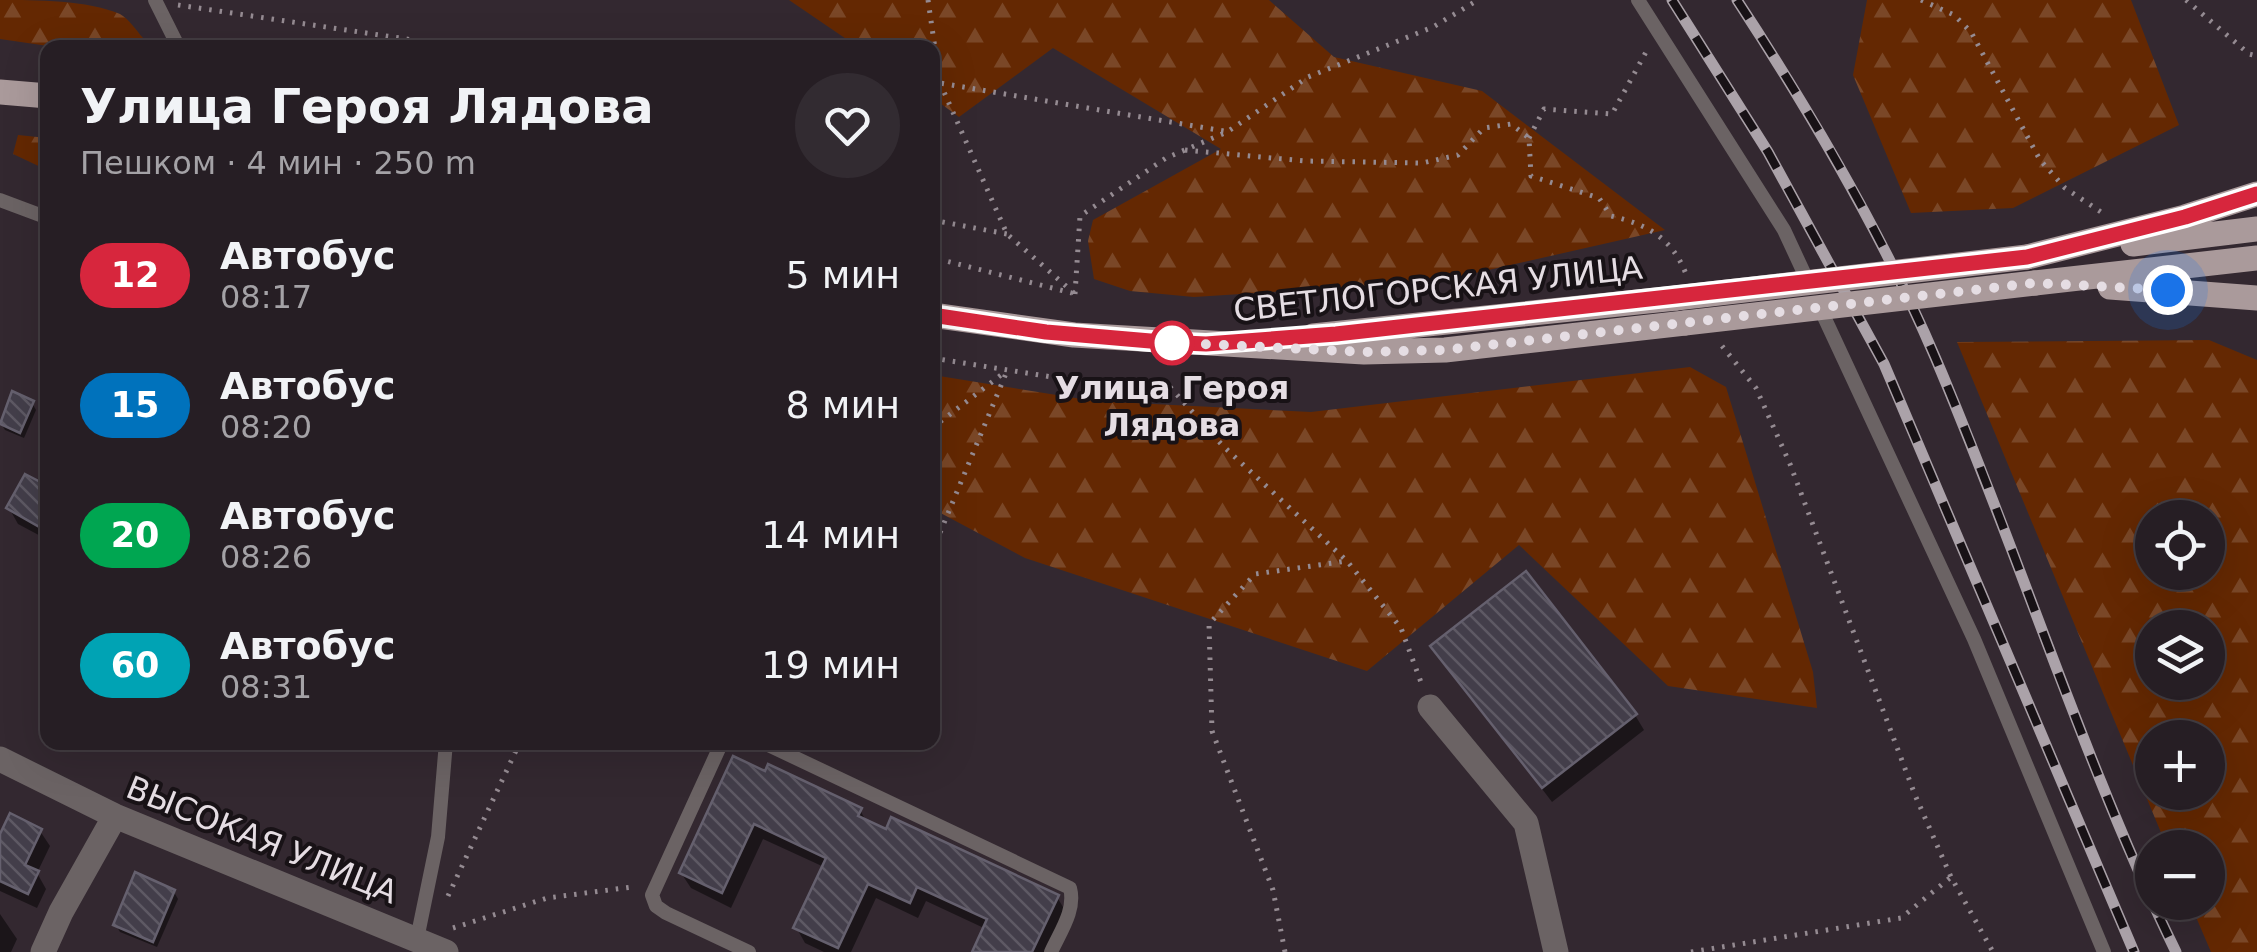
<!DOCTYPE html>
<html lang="ru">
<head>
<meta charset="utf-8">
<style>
	body { margin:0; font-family:"DejaVu Sans",sans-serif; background:#322b31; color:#f1f3f6; height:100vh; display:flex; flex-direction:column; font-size:38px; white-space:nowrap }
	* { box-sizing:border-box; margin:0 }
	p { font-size:32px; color:#a4a2a6 }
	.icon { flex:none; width:55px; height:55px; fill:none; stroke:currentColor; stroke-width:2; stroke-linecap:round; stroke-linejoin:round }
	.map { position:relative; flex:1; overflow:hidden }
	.drawer { position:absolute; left:40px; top:40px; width:900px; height:710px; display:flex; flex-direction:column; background:#261e24; border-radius:20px; box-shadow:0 10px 40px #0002,0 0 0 2px #423c41 }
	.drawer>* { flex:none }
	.badge { padding:0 20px; border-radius:32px; font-size:35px; line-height:65px }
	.controls { position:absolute; left:2135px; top:500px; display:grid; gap:20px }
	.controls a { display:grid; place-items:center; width:90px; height:90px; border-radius:50%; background:#261e24; box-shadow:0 10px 40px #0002,0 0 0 2px #423c41; font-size:50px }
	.you { position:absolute; width:50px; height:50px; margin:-25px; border:8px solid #fff; border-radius:50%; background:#1a73e8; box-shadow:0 0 0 15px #1a73e833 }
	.map>.badge { position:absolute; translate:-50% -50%; box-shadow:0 0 0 5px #fff }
	.round { display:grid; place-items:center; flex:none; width:105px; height:105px; border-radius:52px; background:#322b31 }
	.head { display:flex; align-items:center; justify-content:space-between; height:170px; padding:0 40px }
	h1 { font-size:48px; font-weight:800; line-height:75px }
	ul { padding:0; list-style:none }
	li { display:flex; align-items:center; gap:30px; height:130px; padding:0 40px }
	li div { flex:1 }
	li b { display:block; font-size:38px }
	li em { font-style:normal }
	li .badge { min-width:110px; font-weight:700; text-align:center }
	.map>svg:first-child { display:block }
	.forest { fill:url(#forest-firs); fill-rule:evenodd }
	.shadow { fill:#0007 }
	.building { fill:url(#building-back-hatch); stroke:#65606e; stroke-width:2.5 }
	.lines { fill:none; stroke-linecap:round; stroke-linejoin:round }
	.path { stroke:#958b92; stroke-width:5; stroke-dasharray:2.5 8; stroke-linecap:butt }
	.lane { stroke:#6b6364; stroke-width:14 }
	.street { stroke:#6b6364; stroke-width:25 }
	.primary { stroke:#aa9a9b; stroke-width:25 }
	.rail-casing { stroke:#aba2a9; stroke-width:11 }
	.rail { stroke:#181216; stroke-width:8; stroke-dasharray:22; stroke-linecap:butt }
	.primary-bridge { stroke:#aa9a9b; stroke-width:25 }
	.line-casing { stroke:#fff; stroke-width:22 }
	.line { stroke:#d7263d; stroke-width:15 }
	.walk { stroke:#e5dde3; stroke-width:10; stroke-dasharray:0 18 }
	.stop-dot { fill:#fff; stroke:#d7263d; stroke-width:5 }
	.labels { text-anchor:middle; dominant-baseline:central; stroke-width:8; stroke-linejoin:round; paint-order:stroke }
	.street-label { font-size:32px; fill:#e5dde3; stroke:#181216 }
	.stop-label { font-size:32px; font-weight:bold; fill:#e5dde3; stroke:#181216 }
</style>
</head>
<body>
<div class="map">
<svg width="2257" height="952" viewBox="0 0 2257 952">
	<defs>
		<pattern id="forest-firs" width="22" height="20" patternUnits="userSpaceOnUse" patternTransform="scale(2.5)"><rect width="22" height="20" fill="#642802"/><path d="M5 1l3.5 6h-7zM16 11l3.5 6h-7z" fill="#7a4727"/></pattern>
		<pattern id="building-back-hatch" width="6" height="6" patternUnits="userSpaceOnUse" patternTransform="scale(2.5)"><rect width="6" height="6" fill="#433e4a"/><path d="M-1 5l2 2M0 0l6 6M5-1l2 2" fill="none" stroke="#5e5964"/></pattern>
	</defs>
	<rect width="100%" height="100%" fill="#332830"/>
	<path class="forest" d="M0,0C37,0 87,0 120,14C129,19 136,30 143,38L139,48H62L0,39Z
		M789,0H1269L1334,57L1482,91L1665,230L1440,281L1194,297L1130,291L1094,279L1088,241L1093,220L1221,149L1053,48L959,117L933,98L932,48L858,47Z
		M1867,0H2131L2179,125L2013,208L1911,213L1853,75Z
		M18,135L47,138V170L13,154Z
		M2209,340L2257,360V952H2211L2190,903L2208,902V848L2167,847L1957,342ZM2152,518H2208V572H2152ZM2152,628H2208V682H2152ZM2152,738H2208V792H2152Z
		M1690,367L1726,387L1813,672L1817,708L1668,686L1519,545L1367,671L1025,558L933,509V375L1094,401L1311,412Z"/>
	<path class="shadow" d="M32,403L36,410L24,438L5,430L1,423Z
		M48,489V540L18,524L9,508Z
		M1434,647L1635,715L1644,730L1552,802Z
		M734,759L860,810L867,823L1057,897L1066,912L1048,952H975L986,929L926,901L918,918L876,898L851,952H824L805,943L796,927L824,867L763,839L731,908L691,888L681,873Z
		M40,831L50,846L37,873L46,889L37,908L0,891V840Z
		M174,892L178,899L157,947L120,932L116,925Z
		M0,914L17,939L11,952H0Z"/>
	<path class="building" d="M12,391L34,401L20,433L0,424Z
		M25,474L48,486V521L43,529L6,508Z
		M1526,571L1637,714L1542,788L1430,646Z
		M733,756L765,771L768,764L862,808L858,816L886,829L891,817L1059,895L1032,952H972L987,919L917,887L910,903L868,884L838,948L793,928L826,858L754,824L722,893L679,873Z
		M10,813L42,829L25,865L39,871L28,894L0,881V834Z
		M135,872L175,890L153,942L113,925Z"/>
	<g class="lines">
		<path class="path" d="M928,0L940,83L1007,234L1075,294
			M1921,0L1954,15L1971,32L2040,160L2065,188L2101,212
			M2186,0L2249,54L2257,56
			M178,5L467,48
			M932,87L940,83L1224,131
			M1529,138L1544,109L1612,114L1646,52
			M1185,150L1305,161L1422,163L1458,155L1484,128L1511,124L1529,138L1531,176L1599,198L1611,216C1647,224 1672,238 1686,274
			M932,220L1007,234
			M938,259L1072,293
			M1075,294L1080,216L1166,158L1227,132L1308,77L1433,27L1478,0
			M1722,346L1756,388L1790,464L1915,795L1951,877L1993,952
			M932,358L1071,380
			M1170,387L1223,446L1347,561L1401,628L1422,685
			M932,428L1005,372
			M932,552L1007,371
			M448,896L520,742
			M453,928L547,898L632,887
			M1285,952L1273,890L1212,731L1209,624L1255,574L1347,561
			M1691,952L1901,918L1951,877"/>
		<path class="lane" d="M155,0L179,48
			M1638,0L1784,230L1810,286
			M0,200L48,218
			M1819,306L1974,639L2104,952
			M722,742L652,895L656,906L666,913L749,952
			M762,742L1070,888C1076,910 1060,932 1051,952
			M417,939L438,837L446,742"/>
		<path class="street" d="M1430,707L1526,823L1556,952
			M0,759L115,816L446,952
			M43,952L61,912L115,816"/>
		<path class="primary" d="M0,92L48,96
			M2133,244L2257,229
			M2027,257L2185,217L2257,194
			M2035,283L2257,258
			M2110,287L2257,298
			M932,315L1074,335L1364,352L1445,350L1685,323
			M1313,336L1676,298"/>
		<defs>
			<path id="rail" d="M1672,0L1768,152L1884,364L2134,952
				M1737,0C1811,113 1882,233 1935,357C2019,553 2082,759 2176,952"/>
		</defs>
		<use href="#rail" class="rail-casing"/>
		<use href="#rail" class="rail"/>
		<path class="primary-bridge" d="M1676,298L2027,257
			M1685,323L2035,283"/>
	</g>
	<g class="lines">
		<defs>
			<path id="line" d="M932,315L1046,332L1162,342L1206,344L1336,334L2027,257L2185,217L2257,194"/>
		</defs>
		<use href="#line" class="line-casing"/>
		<use href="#line" class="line"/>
		<path class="walk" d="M1172,343L1162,342L1364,352L1445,350L2035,283L2168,290"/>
	</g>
	<circle class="stop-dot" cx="1172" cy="343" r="20"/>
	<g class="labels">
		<g class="street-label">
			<text transform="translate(1438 289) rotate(-6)">СВЕТЛОГОРСКАЯ УЛИЦА</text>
			<text transform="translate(262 840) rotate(22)">ВЫСОКАЯ УЛИЦА</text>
		</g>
		<g class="stop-label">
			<text x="1172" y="388">Улица Героя<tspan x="1172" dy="37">Лядова</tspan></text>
		</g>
	</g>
</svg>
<div class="controls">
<a><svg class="icon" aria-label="locate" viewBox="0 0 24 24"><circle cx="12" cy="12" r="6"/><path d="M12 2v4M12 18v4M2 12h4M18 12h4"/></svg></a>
<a><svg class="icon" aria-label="layers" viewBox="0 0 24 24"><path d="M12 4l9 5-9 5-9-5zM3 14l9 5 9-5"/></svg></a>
<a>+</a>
<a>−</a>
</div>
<div class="you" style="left:2168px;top:290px"></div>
<section class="drawer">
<div class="head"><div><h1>Улица Героя Лядова</h1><p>Пешком · 4 мин · 250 m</p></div><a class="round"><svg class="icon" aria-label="heart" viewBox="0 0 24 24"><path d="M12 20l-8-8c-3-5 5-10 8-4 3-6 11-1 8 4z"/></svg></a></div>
<ul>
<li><span class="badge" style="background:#d7263d;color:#fff">12</span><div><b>Автобус</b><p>08:17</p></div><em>5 мин</em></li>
<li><span class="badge" style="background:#0072bc;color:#fff">15</span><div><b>Автобус</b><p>08:20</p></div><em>8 мин</em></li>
<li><span class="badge" style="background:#00a651;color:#fff">20</span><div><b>Автобус</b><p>08:26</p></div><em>14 мин</em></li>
<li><span class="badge" style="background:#00a3b4;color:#fff">60</span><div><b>Автобус</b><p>08:31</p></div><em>19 мин</em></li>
</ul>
</section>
</div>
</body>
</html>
